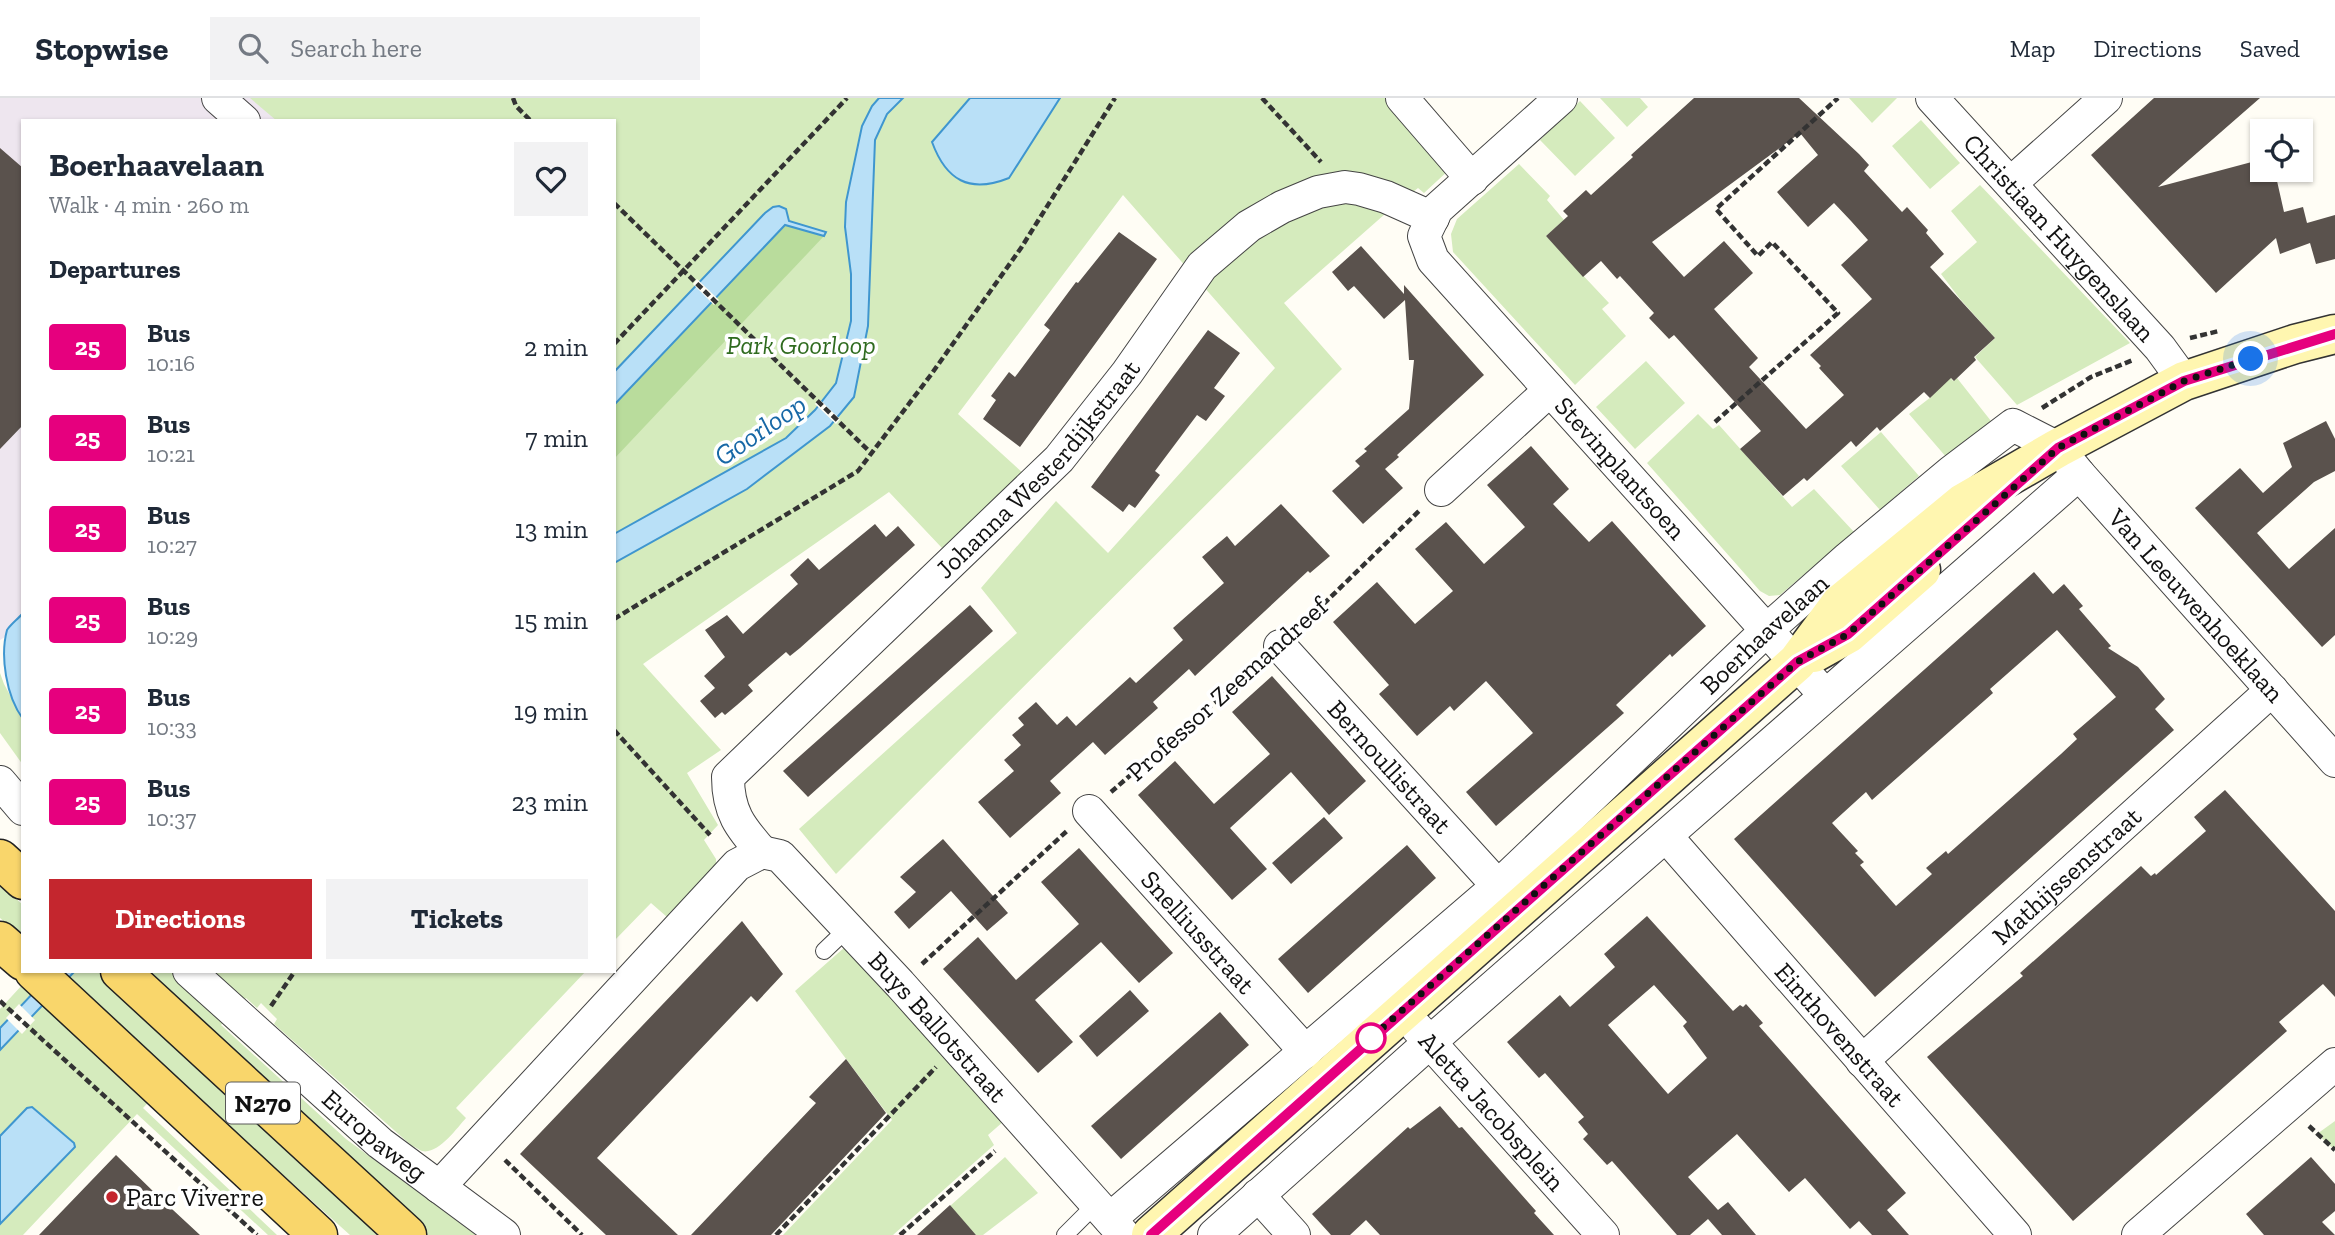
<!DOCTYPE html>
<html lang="en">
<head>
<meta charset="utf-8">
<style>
	body { margin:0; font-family:"Zilla Slab",serif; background:#f2f2f3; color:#1f2937; height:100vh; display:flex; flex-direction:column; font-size:26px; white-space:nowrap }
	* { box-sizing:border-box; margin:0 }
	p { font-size:23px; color:#747a83 }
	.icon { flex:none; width:38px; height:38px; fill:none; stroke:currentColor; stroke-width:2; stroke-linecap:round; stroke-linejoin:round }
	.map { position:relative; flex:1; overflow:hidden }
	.side { position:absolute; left:21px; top:21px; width:595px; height:854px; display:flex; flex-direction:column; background:#fff; border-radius:0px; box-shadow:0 2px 5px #0004 }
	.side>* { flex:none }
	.badge { padding:0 14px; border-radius:5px; font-size:24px; line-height:46px }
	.fabs { position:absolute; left:2250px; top:21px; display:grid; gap:14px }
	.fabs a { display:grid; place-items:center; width:63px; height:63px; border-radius:0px; background:#fff; box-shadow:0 2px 5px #0004; font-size:35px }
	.you { position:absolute; width:35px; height:35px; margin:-18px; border:5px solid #fff; border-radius:50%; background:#1a73e8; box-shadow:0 0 0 10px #1a73e833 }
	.map>.badge { position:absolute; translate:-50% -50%; box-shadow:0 0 0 4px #fff }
	h2 { padding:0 28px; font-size:26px; line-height:63px }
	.round { display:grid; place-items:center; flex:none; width:74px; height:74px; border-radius:0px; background:#f2f2f3 }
	.headline { display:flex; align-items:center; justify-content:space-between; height:119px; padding:0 28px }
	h1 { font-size:33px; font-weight:700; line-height:52px }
	.action { display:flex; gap:14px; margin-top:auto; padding:14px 28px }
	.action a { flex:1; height:80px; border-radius:0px; background:#c4262e; color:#fff; font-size:28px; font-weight:700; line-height:80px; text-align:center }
	.action a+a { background:#f2f2f3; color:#1f2937 }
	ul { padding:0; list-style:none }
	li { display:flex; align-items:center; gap:21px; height:91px; padding:0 28px }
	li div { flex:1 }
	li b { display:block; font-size:26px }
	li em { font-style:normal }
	li .badge { min-width:77px; font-weight:700; text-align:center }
	header { display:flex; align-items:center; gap:42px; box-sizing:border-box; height:98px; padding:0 35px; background:#fff; border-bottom:2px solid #e0e1e3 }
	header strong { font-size:33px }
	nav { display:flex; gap:38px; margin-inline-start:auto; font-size:24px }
	.search { width:490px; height:63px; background:#f2f2f3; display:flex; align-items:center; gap:18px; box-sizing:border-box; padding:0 24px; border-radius:0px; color:#747a83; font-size:26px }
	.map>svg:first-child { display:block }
	.industrial { fill:#eee6ef }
	.green { fill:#d5ebbd }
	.forest { fill:#b9dc9c }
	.water { fill:#b9e0f7; stroke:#3f96cf; stroke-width:2 }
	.pier { fill:#fffdf5 }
	.building { fill:#5a524d; fill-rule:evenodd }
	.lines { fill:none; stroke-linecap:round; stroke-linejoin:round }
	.service-casing { stroke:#444; stroke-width:18 }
	.minor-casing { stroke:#444; stroke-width:34 }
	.secondary-casing { stroke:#333; stroke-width:41 }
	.primary-casing { stroke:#222; stroke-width:41 }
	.path { stroke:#333; stroke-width:4.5; stroke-dasharray:7 3.5; stroke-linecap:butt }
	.service { stroke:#fff; stroke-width:16 }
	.minor { stroke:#fff; stroke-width:32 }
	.secondary { stroke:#fff6b0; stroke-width:38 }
	.primary { stroke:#f9d66b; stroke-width:38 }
	.line-casing { stroke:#fff; stroke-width:16 }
	.line { stroke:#e6007e; stroke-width:10 }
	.walk { stroke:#111; stroke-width:7; stroke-dasharray:0 12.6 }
	.stop-dot { fill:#fff; stroke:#e6007e; stroke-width:3.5 }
	.poi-dot { fill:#c4262e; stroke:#fff; stroke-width:2.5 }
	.labels { text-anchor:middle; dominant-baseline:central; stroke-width:7; stroke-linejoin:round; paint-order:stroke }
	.shield { fill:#fff; stroke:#585858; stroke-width:2 }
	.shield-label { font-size:24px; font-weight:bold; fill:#111 }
	.street-label { font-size:26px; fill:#111; stroke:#fff }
	.park-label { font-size:26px; font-style:italic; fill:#2f6b1f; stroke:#fff }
	.poi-label { font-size:26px; fill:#111; stroke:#fff; text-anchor:start }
	.water-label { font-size:28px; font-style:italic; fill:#1768a6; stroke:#fff }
</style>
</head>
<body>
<header>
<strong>Stopwise</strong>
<div class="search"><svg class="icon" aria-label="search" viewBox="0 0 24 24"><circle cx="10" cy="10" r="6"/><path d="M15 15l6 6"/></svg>Search here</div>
<nav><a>Map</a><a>Directions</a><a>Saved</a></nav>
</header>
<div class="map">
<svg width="2335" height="1137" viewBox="0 0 2335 1137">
	<rect width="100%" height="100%" fill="#fffdf5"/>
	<path class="industrial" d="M0,0H302L331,23H23V528L0,542Z"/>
	<path class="green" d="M250,0H1388L1450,71L1424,95L1418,90L1385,116L1284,205L1342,271L836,776L799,731L1017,535L981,490L1056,403L1108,455L1275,270L1123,97L958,316L1024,376L942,450L889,394L643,566L721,652L687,675L718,727L704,742L716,761V766L667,819L651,805L614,843V23H277Z
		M1600,0H1640L1648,9L1627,29Z
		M1849,0H1897L1872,25Z
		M1580,3L1615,40L1575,78L1540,42Z
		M1921,22L1960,65L1930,91L1892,48Z
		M1519,66L1550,98L1547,102L1564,122L1546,138L1609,205L1602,211L1626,238L1575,287L1453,154L1451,136L1457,121Z
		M1980,87L2130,245L2017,307L1975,259L1995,240L1960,201L1941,176L1977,144L1951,113Z
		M1646,263L1685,305L1635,351L1596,309Z
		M1949,278L1953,283L1957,280L1991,323L1947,360L1909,316L1931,299Z
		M1698,316L1713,331L1719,327L1792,409L1814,391L1854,434L1780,497L1769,498L1760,493L1647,365Z
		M1881,334L1919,378L1880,412L1841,368Z
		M0,575L4,586L23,621V667L0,635Z
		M0,786L23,807V840L0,820Z
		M845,849L1004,1023L988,1037L994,1047L893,1137H783L892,1022L795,893Z
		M35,873H586L456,1010L466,1020C457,1030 438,1057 422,1053C419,1052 416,1049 412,1048L274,926L277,921L261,905L257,910L246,900L221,927L346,1041L476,1137H350L173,978L143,1010L277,1137H268L137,1016L23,1137H0V911Z
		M2335,1023V1052L2317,1036Z
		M1005,1059L1038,1095L983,1137H976L950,1108Z"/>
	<path class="forest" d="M785,127L824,138L614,361V307Z"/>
	<path class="water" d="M879,0H903L887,16L875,42L868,228L854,299L830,328L747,391L614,465V436L786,340L815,312L836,285L851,223V176L845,129L846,104L862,28L872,8Z
		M970,0H1060L1009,80C969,96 946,82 932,44Z
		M779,108L786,111L789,123L826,134L824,138L785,127L614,307V274L765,115L773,109Z
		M23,515V621C6,598 0,558 7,532C11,526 18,521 23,515Z
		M54,873H75L0,952V930Z
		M32,1009L74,1045L75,1049L0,1126V1038L27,1010Z"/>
	<path class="pier" d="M697,181L719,202L714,207L693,186Z
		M819,301L840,321L836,326L815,306Z
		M19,906L35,922L22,936L6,920Z"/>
	<path class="building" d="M1694,0H1799L1859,56L1869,67L1864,73L1902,114L1907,109L1928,132L1926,135L1944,156L1930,169L1995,240L1974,259L1976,262L1954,283L1951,280L1930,300L1924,294L1880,333L1877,329L1856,349L1851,343L1807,383L1804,380L1783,398L1740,351L1761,333L1694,259L1674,237L1669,241L1649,220L1654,215L1620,178L1617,181L1601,163L1583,179L1546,138L1568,118L1563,113L1586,92L1591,97L1633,59L1631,57ZM1800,35L1818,57L1777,94L1808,129L1834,105L1851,123L1868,142L1841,167L1872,201L1810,257L1821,268L1819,270L1844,297L1806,331L1749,269L1758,260L1714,211L1753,175L1724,143L1684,179L1652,144Z
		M2154,0H2260L2158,89L2263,61V76L2275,74L2284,114L2303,109L2307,125L2335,117V161L2316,166L2310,145L2280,156L2276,140L2216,195L2091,57Z
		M0,50L23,70V327L0,351Z
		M1119,134L1157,161L1020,349L983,321L996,302L991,298L1009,274L1015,279L1050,232L1044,227L1076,184L1078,185Z
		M1361,148L1404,196V187L1484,277L1397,357L1399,359L1385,371L1403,390L1363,426L1332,393L1360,368L1355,363L1367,353L1364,351L1409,311L1414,262H1409L1405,202L1384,221L1354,188L1348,193L1332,174Z
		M1208,232L1240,255L1214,290L1225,298L1206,323L1197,317L1155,373L1160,377L1135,410L1129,406L1123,414L1091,389Z
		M2326,323L2335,341V373L2314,384L2257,435L2289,471L2335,430V537L2322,549L2195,410L2240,370L2263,395L2292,369L2283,345Z
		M1531,348L1569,391L1553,406L1589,444L1612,423L1706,528L1672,559L1670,556L1616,607L1624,615L1496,728L1466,694L1533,635L1486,583L1454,613L1450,608L1417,638L1379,596L1389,587L1333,524L1377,484L1415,526L1453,493L1415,451L1446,424L1484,466L1525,429L1487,387Z
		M1281,406L1330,458L1310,475L1308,473L1195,578L1189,571L1153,604L1158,610L1105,657L1093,644L1050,683L1061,695L1010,740L978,704L1014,673L1004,662L1021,647L1012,637L1024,627L1018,620L1036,604L1057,627L1067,618L1076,628L1130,579L1136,585L1183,542L1173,530L1224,485L1202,459L1227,438L1235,448Z
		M875,426L886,439L898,428L915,447L800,550L790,558L786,554L748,587L753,593L737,607L725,617L722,614L715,620L700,603L715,590L704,578L725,559L705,532L727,517L743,536L798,486L790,477L808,460L819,472Z
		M2034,474L2053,496L2064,486L2083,508L2079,511L2111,548L2108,550L2138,569L2165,601L2155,611L2174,632L1875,899L1734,741ZM2057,532L2116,599L2073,636L2077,641L2061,656L1948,756L1946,753L1926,770L1932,776L1896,808L1860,767L1864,764L1855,755L1858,753L1832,725L1866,694L1872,702L1993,595L1990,591Z
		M970,507L993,533L808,699L783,673Z
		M1272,578L1366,683L1329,717L1291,674L1230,730L1267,771L1232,802L1138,697L1175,663L1214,706L1270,656L1232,614Z
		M2225,692L2335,813V899L2323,886L2279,924L2287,933L2073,1123L1927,959L2023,878L2020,875L2141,768L2151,778L2155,775L2156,777L2206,733L2194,719Z
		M1324,719L1343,740L1291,786L1272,765Z
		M943,741L1008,815L987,833L951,793L909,831L894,814L916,794L900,779Z
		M1407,747L1436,780L1308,895L1278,861Z
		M1079,750L1173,855L1139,885L1101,844L1035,902L1073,944L1038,975L943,871L978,839L1016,882L1079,826L1041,784Z
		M1647,818L1733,913L1740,907L1743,909L1746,906L1763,925L1759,928L1906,1095L1887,1112L1909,1137H1872L1859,1123L1850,1131L1805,1080L1789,1094L1737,1036L1688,1079L1718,1112L1728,1104L1756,1137H1722L1708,1121L1690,1137H1677L1612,1063L1607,1067L1583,1041L1588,1036L1578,1024L1584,1019L1545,975L1539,980L1507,944L1560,897L1570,909L1615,869L1604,856ZM1654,887L1687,924L1683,928L1707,960L1668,996L1608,927Z
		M742,823L783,876L757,904L751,898L597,1060L678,1137H606L520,1056Z
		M1130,892L1149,913L1097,959L1079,938Z
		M1220,914L1249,947L1121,1061L1091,1028Z
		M846,961L886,1015L771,1137H691L816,1005L809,999Z
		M1440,1008L1459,1030L1462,1029L1536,1113L1534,1115L1554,1137H1380L1366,1122L1350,1137H1331L1312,1116L1408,1029L1410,1031Z
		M116,1057L159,1099L200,1137H39Z
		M2311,1059L2335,1086V1113L2322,1124L2335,1137H2264L2246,1116Z
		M950,1107L976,1137H917Z"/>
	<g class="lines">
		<defs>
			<path id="service" d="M824,853L848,830
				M1065,1137L1096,1106"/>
			<g id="minor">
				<path d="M218,0L244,23"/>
				<path d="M1402,0L1472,81"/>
				<path id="s1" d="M1561,0L1437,111L1424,138L1433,162L1825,597"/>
				<path id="s2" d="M1932,0L2160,250L2184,283"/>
				<path d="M2011,85L2106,0"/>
				<path d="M1441,392L1550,292"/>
				<path id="s3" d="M1280,548L1498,788"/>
				<path d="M0,684L23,711"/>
				<path id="s4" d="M1089,713L1306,954"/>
				<path id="s5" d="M1666,738L2015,1137"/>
				<path id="s6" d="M762,754C740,729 728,714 728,679L1059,361L1127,275L1202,168L1249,128L1282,109L1318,94L1345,89L1359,91L1386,99L1433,120"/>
				<path id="s7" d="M189,873L380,1045L504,1137"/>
				<path id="s8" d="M1417,930L1603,1137"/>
				<path id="s9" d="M1862,963L2272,592"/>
				<path id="s10" d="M439,1089L737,767L762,754L780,758L900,886L1123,1136"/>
				<path d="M1258,1097L1294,1137"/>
				<path id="s11" d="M1110,1121L1498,788L1767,532L1848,460L1951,374L2013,327L2058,350L2079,376L2335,663"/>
				<path d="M1214,1137L1430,944L2079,376"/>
				<path d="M2138,1137L2335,966"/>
			</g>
			<path id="secondary" d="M1814,555L1848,536L1921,472
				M1151,1137L1797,564L1840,506L1963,405L2058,350L2184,283L2295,246L2335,236"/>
			<path id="primary" d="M0,761L23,782
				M0,843L23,863
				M34,873L318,1137
				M120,873L407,1137"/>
		</defs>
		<use href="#service" class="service-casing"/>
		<use href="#minor" class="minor-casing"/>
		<use href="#secondary" class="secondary-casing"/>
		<use href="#primary" class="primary-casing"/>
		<path class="path" d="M513,0L516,8L531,23
			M1262,0L1321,64
			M614,105L871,355
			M2190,240L2219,233
			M614,246L847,0
			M2042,310L2091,279L2133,262
			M1715,324L1838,215L1772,144L1758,158L1716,111L1838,0
			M614,521L858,373L930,278L1021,150L1115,0
			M1301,528L1420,412
			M614,632L710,737
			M1111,694L1258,567
			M922,866L1068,732
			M0,903L257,1137
			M271,908L295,873
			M2309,1028L2335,1052
			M505,1062L582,1137
			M776,1137L936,969
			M900,1137L995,1053"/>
		<use href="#service" class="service"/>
		<use href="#minor" class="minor"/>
		<use href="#secondary" class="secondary"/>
		<use href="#primary" class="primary"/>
	</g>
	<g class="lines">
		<defs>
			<path id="line" d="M1151,1137L1797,564L1848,536L2058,350L2184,283L2335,236"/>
		</defs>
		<use href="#line" class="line-casing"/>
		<use href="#line" class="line"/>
		<path class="walk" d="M1371,940L1363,947L1797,564L1848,536L2058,350L2184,283L2251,261"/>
	</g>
	<circle class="stop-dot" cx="1371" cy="940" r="14"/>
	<circle class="poi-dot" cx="112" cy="1099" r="7"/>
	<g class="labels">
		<rect class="shield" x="226" y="984.5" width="74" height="41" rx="5"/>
		<g class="shield-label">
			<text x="263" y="1005">N270</text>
		</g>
		<g class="street-label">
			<text stroke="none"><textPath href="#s2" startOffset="189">Christiaan Huygenslaan</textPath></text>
			<text stroke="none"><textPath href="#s6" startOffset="522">Johanna Westerdijkstraat</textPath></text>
			<text stroke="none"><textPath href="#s1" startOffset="502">Stevinplantsoen</textPath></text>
			<text stroke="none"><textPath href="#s11" startOffset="1463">Van Leeuwenhoeklaan</textPath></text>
			<text stroke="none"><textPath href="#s11" startOffset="878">Boerhaavelaan</textPath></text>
			<text transform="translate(1227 591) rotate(-42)">Professor Zeemandreef</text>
			<text stroke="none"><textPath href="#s3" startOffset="163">Bernoullistraat</textPath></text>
			<text stroke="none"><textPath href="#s9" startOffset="276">Mathijssenstraat</textPath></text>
			<text stroke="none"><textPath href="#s4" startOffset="163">Snelliusstraat</textPath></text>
			<text stroke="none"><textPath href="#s10" startOffset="718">Buys Ballotstraat</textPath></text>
			<text stroke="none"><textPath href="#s5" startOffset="264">Einthovenstraat</textPath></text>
			<text stroke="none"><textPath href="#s8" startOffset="112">Aletta Jacobsplein</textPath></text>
			<text stroke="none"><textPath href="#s7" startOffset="248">Europaweg</textPath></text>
		</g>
		<g class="park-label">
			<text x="801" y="247">Park Goorloop</text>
		</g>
		<g class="poi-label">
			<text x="126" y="1099">Parc Viverre</text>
		</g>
		<g class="water-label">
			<text transform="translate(760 332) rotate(-34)">Goorloop</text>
		</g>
	</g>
</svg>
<div class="fabs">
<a><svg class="icon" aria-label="locate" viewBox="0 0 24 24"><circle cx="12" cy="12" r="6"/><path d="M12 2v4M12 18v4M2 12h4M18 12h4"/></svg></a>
</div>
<div class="you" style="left:2251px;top:261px"></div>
<section class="side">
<div class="headline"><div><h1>Boerhaavelaan</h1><p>Walk · 4 min · 260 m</p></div><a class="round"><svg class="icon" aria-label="heart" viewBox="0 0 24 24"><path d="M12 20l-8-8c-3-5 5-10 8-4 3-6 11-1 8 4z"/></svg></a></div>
<h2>Departures</h2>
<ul>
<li><span class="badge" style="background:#e6007e;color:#fff">25</span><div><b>Bus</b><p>10:16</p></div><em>2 min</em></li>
<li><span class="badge" style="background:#e6007e;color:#fff">25</span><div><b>Bus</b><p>10:21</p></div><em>7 min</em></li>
<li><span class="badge" style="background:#e6007e;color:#fff">25</span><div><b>Bus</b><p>10:27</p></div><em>13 min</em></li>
<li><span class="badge" style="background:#e6007e;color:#fff">25</span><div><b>Bus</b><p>10:29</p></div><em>15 min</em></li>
<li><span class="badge" style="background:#e6007e;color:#fff">25</span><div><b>Bus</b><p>10:33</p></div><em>19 min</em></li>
<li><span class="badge" style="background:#e6007e;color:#fff">25</span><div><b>Bus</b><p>10:37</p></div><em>23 min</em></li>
</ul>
<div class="action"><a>Directions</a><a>Tickets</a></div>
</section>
</div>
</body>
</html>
